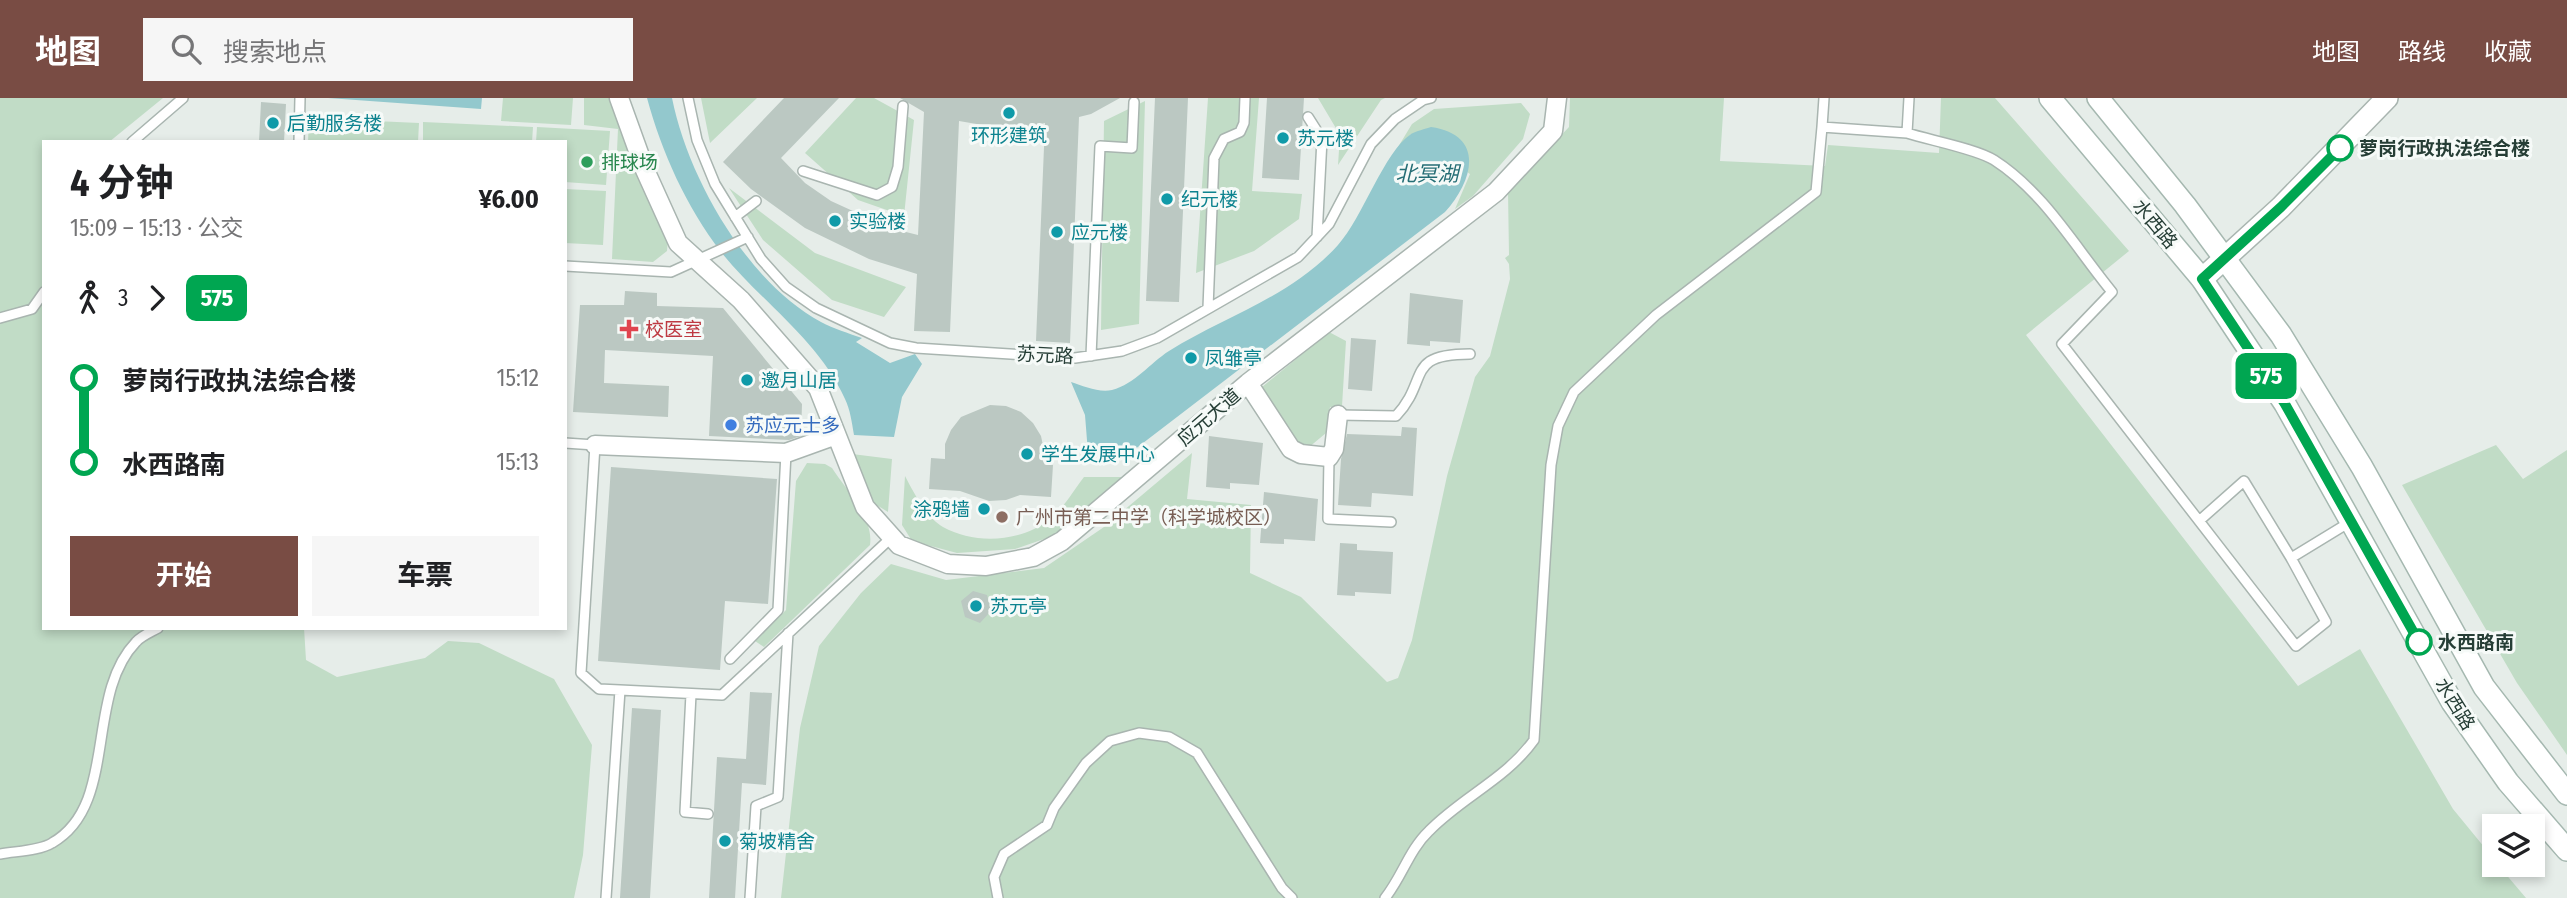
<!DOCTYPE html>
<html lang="zh">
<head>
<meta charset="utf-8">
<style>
	body { margin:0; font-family:"Fira Sans Condensed","Noto Sans SC",sans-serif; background:#f6f6f6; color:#202124; height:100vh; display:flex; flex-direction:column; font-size:26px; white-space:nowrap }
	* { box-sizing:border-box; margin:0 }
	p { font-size:23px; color:#757577 }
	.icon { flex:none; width:38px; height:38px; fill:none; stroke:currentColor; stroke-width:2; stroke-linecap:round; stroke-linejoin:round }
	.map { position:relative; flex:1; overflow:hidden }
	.drawer { position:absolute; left:42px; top:42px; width:525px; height:490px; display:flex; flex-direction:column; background:#fff; border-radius:0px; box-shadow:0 4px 10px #0003 }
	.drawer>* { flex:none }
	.badge { padding:0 14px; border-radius:10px; font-size:24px; line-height:46px }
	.tools { position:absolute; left:2482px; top:716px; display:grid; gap:14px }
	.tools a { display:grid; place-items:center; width:63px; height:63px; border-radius:0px; background:#fff; box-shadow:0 4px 10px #0003; font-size:35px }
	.map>.badge { position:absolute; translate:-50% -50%; box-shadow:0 0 0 4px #fff }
	.legs { display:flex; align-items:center; gap:10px; height:77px; padding:0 28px; font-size:23px }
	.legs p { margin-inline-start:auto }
	.headline { display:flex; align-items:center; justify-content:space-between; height:119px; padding:0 28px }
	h1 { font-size:38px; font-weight:700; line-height:52px }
	.button { display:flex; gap:14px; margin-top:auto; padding:14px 28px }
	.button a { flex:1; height:80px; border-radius:0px; background:#794c44; color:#fff; font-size:28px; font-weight:700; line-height:80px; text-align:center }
	.button a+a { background:#f6f6f6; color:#202124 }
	ul { padding:0 28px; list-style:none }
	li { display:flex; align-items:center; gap:24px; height:84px; font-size:26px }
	li i { display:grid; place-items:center; width:10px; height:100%; margin:0 9px; background:currentColor }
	li i::after { content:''; width:18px; height:18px; margin:-9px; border:5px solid; border-radius:50%; background:#fff }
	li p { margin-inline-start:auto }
	li:first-child i { background:linear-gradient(#0000 50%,currentColor 0) }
	li:last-child i { background:linear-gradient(currentColor 50%,#0000 0) }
	header { display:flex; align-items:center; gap:42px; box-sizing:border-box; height:98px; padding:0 35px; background:#794c44; color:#fff }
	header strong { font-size:33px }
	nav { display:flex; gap:38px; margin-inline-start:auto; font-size:24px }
	.search { width:490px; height:63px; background:#f6f6f6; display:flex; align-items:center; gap:18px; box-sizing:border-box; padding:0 24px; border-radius:0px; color:#757577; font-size:26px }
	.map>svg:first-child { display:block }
	.green { fill:#c1dcc6 }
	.water { fill:#93c8cd }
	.building { fill:#bbc8c2 }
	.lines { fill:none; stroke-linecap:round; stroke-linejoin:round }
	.service-casing { stroke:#a9b5b0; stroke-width:12 }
	.minor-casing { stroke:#a9b5b0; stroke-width:21 }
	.tertiary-casing { stroke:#a9b5b0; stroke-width:24 }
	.secondary-casing { stroke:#a5b8b0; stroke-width:24 }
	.service { stroke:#fff; stroke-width:9 }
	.minor { stroke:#fff; stroke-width:18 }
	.tertiary { stroke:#fff; stroke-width:21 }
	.secondary { stroke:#fff; stroke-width:21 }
	.line-1-casing { stroke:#fff; stroke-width:16 }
	.line-1 { stroke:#00a651; stroke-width:10 }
	.culture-dot { fill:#0f9aa8; stroke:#f6faf8; stroke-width:2.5 }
	.stop-1-dot { fill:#fff; stroke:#00a651; stroke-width:3.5 }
	.leisure-dot { fill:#2e9e5b; stroke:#f6faf8; stroke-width:2.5 }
	.health-dot { fill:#e0444e; stroke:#f6faf8; stroke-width:2.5 }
	.shop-dot { fill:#3f7fe0; stroke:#f6faf8; stroke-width:2.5 }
	.education-dot { fill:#8d6e63; stroke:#f6faf8; stroke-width:2.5 }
	.labels { text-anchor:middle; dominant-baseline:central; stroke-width:6; stroke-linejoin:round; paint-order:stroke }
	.culture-label { font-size:19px; fill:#0d838f; stroke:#f6faf8; text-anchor:start }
	.stop-label { font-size:19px; font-weight:bold; fill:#263e36; stroke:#f6faf8; text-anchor:start }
	.leisure-label { font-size:19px; fill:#27864d; stroke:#f6faf8; text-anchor:start }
	.street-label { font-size:19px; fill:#263e36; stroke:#f6faf8 }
	.health-label { font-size:19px; fill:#be3a42; stroke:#f6faf8; text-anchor:start }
	.shop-label { font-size:19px; fill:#366cbe; stroke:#f6faf8; text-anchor:start }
	.education-label { font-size:19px; fill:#785e54; stroke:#f6faf8; text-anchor:start }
	.water-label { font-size:21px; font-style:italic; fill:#256e75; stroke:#f6faf8 }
</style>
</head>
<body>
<header>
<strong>地图</strong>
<div class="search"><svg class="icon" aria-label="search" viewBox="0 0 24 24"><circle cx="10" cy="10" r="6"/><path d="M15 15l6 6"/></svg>搜索地点</div>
<nav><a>地图</a><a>路线</a><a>收藏</a></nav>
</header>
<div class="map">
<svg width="2567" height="800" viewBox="0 0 2567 800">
	<rect width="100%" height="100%" fill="#e6ede9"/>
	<path class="green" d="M0,0H163L109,44H44V530H304L306,562L337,579L425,560L448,543L479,545L554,581L592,647L583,757L574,800H0Z
		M503,0H573L571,27L501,23Z
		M584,0H612L668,140L667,153L653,164L612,161L618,31L584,27Z
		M701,0H757L710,45Z
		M856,0H874L914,22L904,118L858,102L805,55Z
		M1208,0H1259L1252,93L1302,96L1299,121L1254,153L1196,175Z
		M1318,0H1385L1381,2L1338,67L1340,37Z
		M1570,0H1724L1720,63L1825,68L1828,47L1939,55L1941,0H1995L2129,153L2026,237L2298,588L2360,551L2453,711L2494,761V766L2498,767L2526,800H781L800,630L819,548L861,495L891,466L946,482L1044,470L1104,429L1192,355L1187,401L1251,407L1250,475L1301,499L1387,584L1398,580L1412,542L1447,378L1475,279L1490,258L1510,181L1509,166L1505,160L1509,157L1508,93L1569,29Z
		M1145,3L1139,226L1101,232L1104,23Z
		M1521,5L1530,16L1523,41L1473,98L1455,111L1470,76L1411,36L1395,54L1412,26L1434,11Z
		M309,20L419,25L418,44H308Z
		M423,24L533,29L532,44H423Z
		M537,29L610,33L606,87L565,84V44H536Z
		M729,90L815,155L906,189L884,219L832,202L763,142Z
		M565,91L606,93L603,147L565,145Z
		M1329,234L1346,243L1342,308L1330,309L1326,335L1308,350L1296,345L1262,289Z
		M2496,347L2523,381L2567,352V657L2517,585L2402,387Z
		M852,356L892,361L888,414L870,403Z
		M807,365L825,366L832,370C846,392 874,420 870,447L764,549L755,543L786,512L796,383Z
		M905,378C914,395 926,419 943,429C975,447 1022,444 1050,421C1063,411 1074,392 1084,379H1129L1070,432L1015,451L957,455L912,443L902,427Z"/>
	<path class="water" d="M328,0H482L481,11Z
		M647,0H672C688,80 747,184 821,224C834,231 848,235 862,240L856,244L890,265L915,256L922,266L902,299L894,339L854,337C852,325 850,311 845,301C818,241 761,204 721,154C686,108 662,55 647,0Z
		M1431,29C1486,37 1473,83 1445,114L1130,355H1088L1085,317L1071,284C1083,288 1099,295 1112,292C1135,286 1150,265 1169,253C1227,217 1291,199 1338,147C1363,119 1384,54 1411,36C1416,33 1425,31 1431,29Z"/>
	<path class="building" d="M784,0H839L781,60L805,85L831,103L890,130L918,137L924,14L900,0H1120L1091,16L1079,19L1070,245L1036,243L1045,25L1012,32L959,23L950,234L914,233L917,176L869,161L805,130L751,91L723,64Z
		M1155,0H1188L1179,204L1146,203Z
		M1267,0H1304L1299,82L1262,80Z
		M261,4L286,6L284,44H259Z
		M625,193L657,195V208L723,210L802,306L801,338L789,342L709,338L713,258L605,252L604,285L669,288L668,319L573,314L580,207H624Z
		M1410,195L1463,202L1460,245L1430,243V248L1407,246Z
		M1351,240L1376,242L1372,293L1348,291Z
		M990,307L1006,308L1021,314L1033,325L1041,338L1047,367H1053L1051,399L1020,397L1006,402L989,403L960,393L929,391L931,360L945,361V346L951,332L961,319Z
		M1402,329L1417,330L1413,398L1372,395L1371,409L1338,407L1341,361L1347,336L1401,338Z
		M1209,338L1263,345L1259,387L1230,385V391L1206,389Z
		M611,369L777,381L768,506L725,503L720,572L598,563Z
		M1264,394L1318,401L1315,443L1284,441V446L1260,445Z
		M1340,445L1357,446V452L1393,454L1391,496L1355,494V498L1337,497Z
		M973,493L987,497L991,513L980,525L965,519L961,503Z
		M750,594L772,595L766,687L742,685L735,800H709L717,659L746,661Z
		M632,610L661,612L650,800H620Z"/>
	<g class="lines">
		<defs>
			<path id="service" d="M688,0L697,42L715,86L761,161L786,189L816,210L890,245L916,250L1075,260L1122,253L1157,240L1298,159L1329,126L1371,46L1395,21L1423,2L1431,0
				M1824,0L1822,29L1907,35L1909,0
				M1308,19L1322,41L1317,139
				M1907,35C1929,42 1977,51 1994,62C2044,94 2075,149 2112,194L2062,246L2296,548L2326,524L2291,460L2244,383L2199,423
				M132,44L183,0
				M299,44L300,0
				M803,73L877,97L892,89L898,69L903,8
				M735,119L756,103
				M565,168L671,174L748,139
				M1208,210L1214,60L1224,41L1240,34L1244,25L1245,0
				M0,220L32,211L44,194
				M1091,258L1100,48L1132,50L1134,4
				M1338,317L1396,318C1430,282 1404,256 1470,256
				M565,345L595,347L581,575L599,591L620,592
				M1329,359L1328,421L1391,424
				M2291,460L2350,424
				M730,561L778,512L786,355
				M691,596L685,714L708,716
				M0,756C16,753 39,753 52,745C119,707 84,598 136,544C141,538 151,534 158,530
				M606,800L620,592L722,597L892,439
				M750,800L756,708L778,699L788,535
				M998,800L994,779L1004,756L1047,727L1054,710L1086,665L1110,643L1139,635L1169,639L1197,655L1282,790L1292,800
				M1385,800C1402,779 1409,752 1429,733C1462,699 1506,681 1534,642L1551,367L1558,328L1574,294L1656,217L1816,94L1822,29"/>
			<path id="minor" d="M619,0L645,72L678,145L741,202L818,290L865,409L899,447L948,466L986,468L1033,459L1062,443L1248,285L1496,94L1553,33L1557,0
				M1248,285L1291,351L1301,356L1329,359L1334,351L1338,317
				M595,347L786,355L836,337"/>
			<path id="tertiary" d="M2202,181L2281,109L2387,0"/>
			<path id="secondary" d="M2050,0L2202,181L2285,306L2452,604L2508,684L2567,752
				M2098,0L2185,107L2281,237L2362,369L2484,589L2567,696"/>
		</defs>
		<use href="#service" class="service-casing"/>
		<use href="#minor" class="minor-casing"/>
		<use href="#tertiary" class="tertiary-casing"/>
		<use href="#secondary" class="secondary-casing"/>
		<use href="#service" class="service"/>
		<use href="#minor" class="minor"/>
		<use href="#tertiary" class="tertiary"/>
		<use href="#secondary" class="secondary"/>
	</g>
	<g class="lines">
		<defs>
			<path id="line-1" d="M2340,50L2281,109L2202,181L2285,306L2419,544"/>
		</defs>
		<use href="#line-1" class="line-1-casing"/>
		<use href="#line-1" class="line-1"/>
	</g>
	<g class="culture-dot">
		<circle cx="1009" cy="15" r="7"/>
		<circle cx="273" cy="25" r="7"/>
		<circle cx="1283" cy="40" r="7"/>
		<circle cx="1167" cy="101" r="7"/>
		<circle cx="835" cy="123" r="7"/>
		<circle cx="1057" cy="134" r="7"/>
		<circle cx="1191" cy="260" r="7"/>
		<circle cx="747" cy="282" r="7"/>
		<circle cx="1027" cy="356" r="7"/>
		<circle cx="984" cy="411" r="7"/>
		<circle cx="976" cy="508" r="7"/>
		<circle cx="725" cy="743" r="7"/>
	</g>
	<g class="stop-1-dot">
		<circle cx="2340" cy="50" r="12"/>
		<circle cx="2419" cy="544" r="12"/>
	</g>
	<circle class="leisure-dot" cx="587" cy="64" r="7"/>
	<path class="health-dot" d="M625.5 220.5h7v7h7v7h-7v7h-7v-7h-7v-7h7z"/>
	<circle class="shop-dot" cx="731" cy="327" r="7"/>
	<circle class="education-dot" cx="1002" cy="419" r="7"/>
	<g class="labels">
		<g class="culture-label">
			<text x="287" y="25">后勤服务楼</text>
			<text x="1009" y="37" text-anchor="middle">环形建筑</text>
			<text x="1297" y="40">苏元楼</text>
			<text x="1181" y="101">纪元楼</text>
			<text x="849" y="123">实验楼</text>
			<text x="1071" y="134">应元楼</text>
			<text x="1205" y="260">凤雏亭</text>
			<text x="761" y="282">邀月山居</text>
			<text x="1041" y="356">学生发展中心</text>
			<text x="970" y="411" text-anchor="end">涂鸦墙</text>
			<text x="990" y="508">苏元亭</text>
			<text x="739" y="743">菊坡精舍</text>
		</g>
		<g class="stop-label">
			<text x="2359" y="50">萝岗行政执法综合楼</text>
			<text x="2438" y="544">水西路南</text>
		</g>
		<g class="leisure-label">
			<text x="601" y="64">排球场</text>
		</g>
		<g class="street-label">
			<text transform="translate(2155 126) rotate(50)">水西路</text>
			<text transform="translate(1045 257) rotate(3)">苏元路</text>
			<text transform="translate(1209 319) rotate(-41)">应元大道</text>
			<text transform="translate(2455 606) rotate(58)">水西路</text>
		</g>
		<g class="health-label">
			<text x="645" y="231">校医室</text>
		</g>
		<g class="shop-label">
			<text x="745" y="327">苏应元士多</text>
		</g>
		<g class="education-label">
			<text x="1016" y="419">广州市第二中学（科学城校区）</text>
		</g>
		<g class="water-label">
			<text x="1427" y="76">北冥湖</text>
		</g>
	</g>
</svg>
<div class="tools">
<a><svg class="icon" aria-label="layers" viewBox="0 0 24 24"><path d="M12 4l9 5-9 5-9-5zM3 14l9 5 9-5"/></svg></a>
</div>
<b class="badge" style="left:2266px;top:278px;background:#00a651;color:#fff">575</b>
<section class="drawer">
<div class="headline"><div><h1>4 分钟</h1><p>15:09 – 15:13 · 公交</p></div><b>¥6.00</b></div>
<div class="legs"><svg class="icon" aria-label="walk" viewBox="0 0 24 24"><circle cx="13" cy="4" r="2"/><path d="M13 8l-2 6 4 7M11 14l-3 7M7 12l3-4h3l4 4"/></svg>3<svg class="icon" aria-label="forward" viewBox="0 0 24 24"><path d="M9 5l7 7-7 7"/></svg><b class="badge" style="background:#00a651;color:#fff">575</b></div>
<ul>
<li><i style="color:#00a651"></i><b>萝岗行政执法综合楼</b><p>15:12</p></li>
<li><i style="color:#00a651"></i><b>水西路南</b><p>15:13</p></li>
</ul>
<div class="button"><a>开始</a><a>车票</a></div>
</section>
</div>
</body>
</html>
